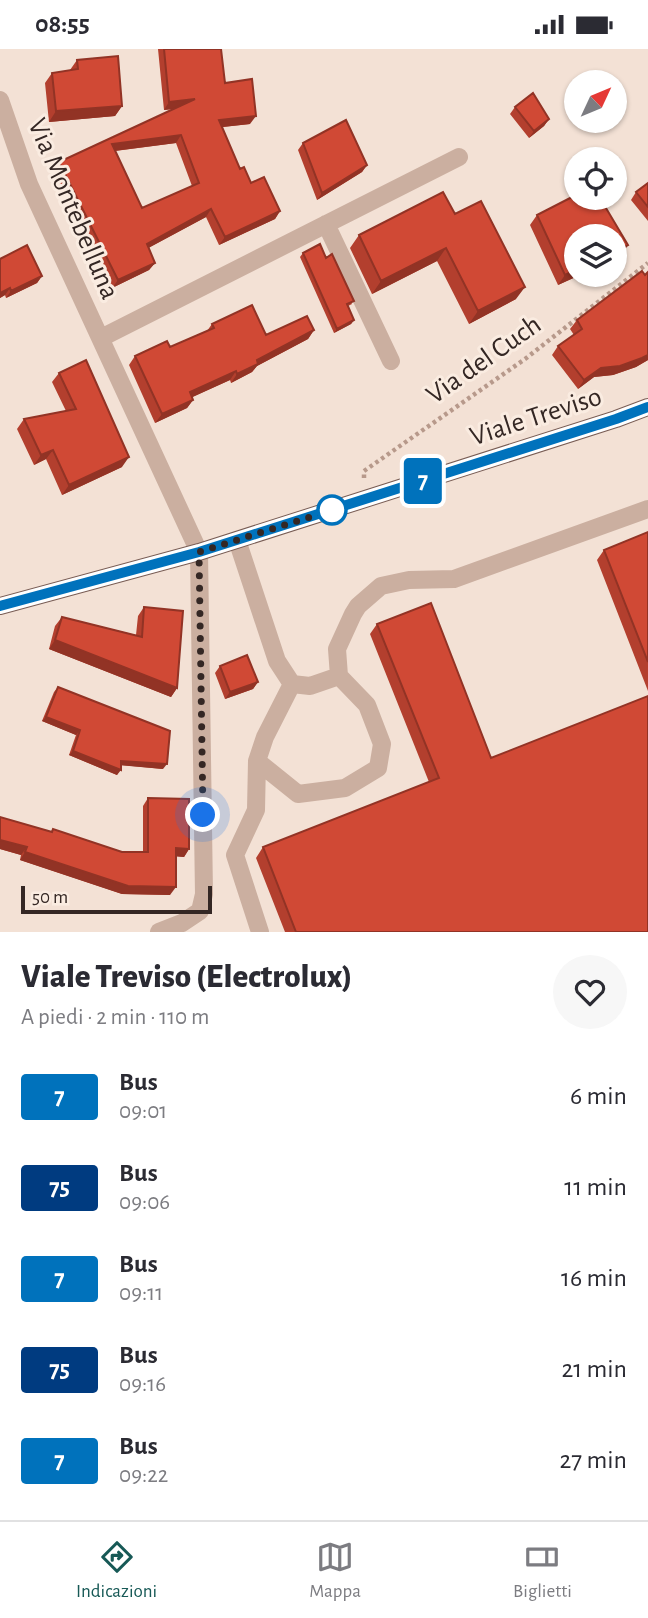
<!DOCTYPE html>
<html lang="it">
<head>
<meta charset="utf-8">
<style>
	body { margin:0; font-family:"Alegreya Sans",sans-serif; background:#f7f7f7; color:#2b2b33; height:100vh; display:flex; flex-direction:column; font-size:26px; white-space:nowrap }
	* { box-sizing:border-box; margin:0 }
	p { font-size:23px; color:#7c7c81 }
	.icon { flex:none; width:38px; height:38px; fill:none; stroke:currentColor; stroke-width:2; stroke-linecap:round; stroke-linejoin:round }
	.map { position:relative; height:883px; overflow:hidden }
	.sheet { display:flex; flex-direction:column; background:#fff; flex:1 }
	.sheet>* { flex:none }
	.badge { padding:0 14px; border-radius:5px; font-size:24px; line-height:46px }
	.needle { width:46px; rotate:46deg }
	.tools { position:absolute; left:564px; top:21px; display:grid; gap:14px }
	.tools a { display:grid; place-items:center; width:63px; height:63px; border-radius:50%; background:#fff; box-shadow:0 2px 5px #0004; font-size:35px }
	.scale { position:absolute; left:21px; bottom:18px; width:191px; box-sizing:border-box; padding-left:7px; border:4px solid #342724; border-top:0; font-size:19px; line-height:24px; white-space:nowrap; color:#342724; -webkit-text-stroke:5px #faece1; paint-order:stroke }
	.you { position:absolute; width:35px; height:35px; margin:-18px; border:5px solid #fff; border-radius:50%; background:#1a73e8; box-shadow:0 0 0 10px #1a73e833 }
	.map>.badge { position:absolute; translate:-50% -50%; box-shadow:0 0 0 4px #fff }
	.round { display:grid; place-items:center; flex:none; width:74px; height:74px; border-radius:37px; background:#f7f7f7 }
	.summary { display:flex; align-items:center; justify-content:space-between; height:119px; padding:0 21px }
	h1 { font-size:33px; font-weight:800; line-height:52px }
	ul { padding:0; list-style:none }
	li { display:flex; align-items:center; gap:21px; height:91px; padding:0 21px }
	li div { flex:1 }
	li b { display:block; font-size:26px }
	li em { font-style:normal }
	li .badge { min-width:77px; font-weight:700; text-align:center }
	.status { display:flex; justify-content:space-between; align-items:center; height:49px; padding:0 35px; background:#fff; direction:ltr }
	.status svg { height:19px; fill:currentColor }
	.tabs { display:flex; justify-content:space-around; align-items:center; height:98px; border-top:2px solid #e1e1e2; background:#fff; font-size:19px; color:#7c7c81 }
	.tabs a { display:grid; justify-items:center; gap:4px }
	.tabs .current { color:#175956 }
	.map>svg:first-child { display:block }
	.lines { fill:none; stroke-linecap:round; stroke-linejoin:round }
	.path { stroke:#b7998b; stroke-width:4.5; stroke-dasharray:3.5 3.5; stroke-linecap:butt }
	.minor { stroke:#cbafa0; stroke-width:18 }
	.major { stroke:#785c54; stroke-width:18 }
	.wall { fill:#b33f2e; fill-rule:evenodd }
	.shaded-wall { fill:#923325 }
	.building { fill:#d04935; stroke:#923325; stroke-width:2; fill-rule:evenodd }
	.line-casing { stroke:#fff; stroke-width:16 }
	.line { stroke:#0072bc; stroke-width:10 }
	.walk { stroke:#342724; stroke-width:7; stroke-dasharray:0 12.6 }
	.stop-dot { fill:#fff; stroke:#0072bc; stroke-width:3.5 }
	.labels { text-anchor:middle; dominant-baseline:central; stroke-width:6; stroke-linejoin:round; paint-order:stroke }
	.street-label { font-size:28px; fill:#342724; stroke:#faece1 }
</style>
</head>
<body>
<div class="status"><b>08:55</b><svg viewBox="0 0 49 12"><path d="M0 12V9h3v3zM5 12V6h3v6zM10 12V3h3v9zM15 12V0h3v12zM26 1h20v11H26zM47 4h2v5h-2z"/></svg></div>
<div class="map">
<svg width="648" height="883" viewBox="0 0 648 883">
	<rect width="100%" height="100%" fill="#f3e1d5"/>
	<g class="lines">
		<path class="path" d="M364,429V422L525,310L648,214"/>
		<path class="minor" d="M0,51L29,135L199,503L204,845L200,862L182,874L159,883
			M326,175L391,312
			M101,289L459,108
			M237,491L277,612L292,635L310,637L339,627L337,600L353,565L358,557L381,537L409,531L454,530L648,460
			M257,712L298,745L345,739L378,719L382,695L367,656L339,627
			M260,883L235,806L256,761L257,712L265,688L292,635"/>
		<path class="major" d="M0,557L199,503L616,370L648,358"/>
	</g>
	<path class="wall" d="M158,0H221L225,34L250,75L222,78L240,120L251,134L280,162L275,170L219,196L206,168L148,199L155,214L149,221L112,239L54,121L59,113L173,60L164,61ZM176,94L192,137L142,159L115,102Z
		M77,11L122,57L115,67L49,73L45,34L52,24L70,21Z
		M515,58L549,70L544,77L529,89L510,65Z
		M303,94L367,116L362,123L317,151L298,101Z
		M648,134V172L631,151L636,143Z
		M576,146V149H600L628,196L621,206L614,210V187H576V226H580L558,236L530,176L537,166Z
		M455,165L516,250L469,275L437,212L372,245L350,199L359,186Z
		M303,204L326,209L352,255L348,257L354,271L351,275L334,284L300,208Z
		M0,210L42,227L37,234L6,249L5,246L0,249Z
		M648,223V311L636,318L613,326L594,328L578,340L552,306L558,297L574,286L570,280L577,271Z
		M212,275L266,286L314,281L308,290L257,317L252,323L231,334L230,331L192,348L193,351L187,359L155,374L129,316L135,307L170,298L207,282Z
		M59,324L122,418L62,446L46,410L34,416L17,380L24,370L66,362L52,333Z
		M648,483V642L597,511L604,501Z
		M144,558L177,639L171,648L49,600L55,577L62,568L136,586L138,567Z
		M377,575L491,709L648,883H285L256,809L263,798L429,733L370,585Z
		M220,617L258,633L253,640L225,650L215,624Z
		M58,638L163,720L121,716L117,726L69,706L76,686L42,672L54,643Z
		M148,749L189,800L184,808L176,807L170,846L122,845L20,811L21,806L0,800L52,783L53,780L122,803H143V757Z"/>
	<path class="shaded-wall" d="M195,50L189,58L164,61L169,53Z
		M122,57L115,67L49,73L56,62Z
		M256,67L250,75L214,79L219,71Z
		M549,70L544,77L529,89L534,82Z
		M181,86L176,94L106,103L112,95Z
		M367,116L362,123L317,151L322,144Z
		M211,160L206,168L141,203L147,195Z
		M280,162L275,170L219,196L225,188Z
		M628,196L621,206L614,210V203Z
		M446,199L437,212L372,245L381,232Z
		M155,214L149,221L112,239L118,231Z
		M576,221V226H580L558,236L565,226Z
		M42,227L37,234L6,249L11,242Z
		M525,238L516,250L469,275L478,262Z
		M10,239L5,246L0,249V244Z
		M354,271L351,275L334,284L337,280Z
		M314,281L308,290L257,317L252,323L231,334L237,325L257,311Z
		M648,306V311L636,318L613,326L594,328L578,340L584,331L601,319Z
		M236,322L230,331L184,352L190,343Z
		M193,351L187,359L155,374L162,365Z
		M53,401L46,410L34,416L41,406Z
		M129,408L122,418L62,446L69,436Z
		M55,591L177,639L171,648L49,600Z
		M258,633L253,640L225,650L230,643Z
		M46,668L80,681L76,686L42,672Z
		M73,702L121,721L117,726L69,706Z
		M121,712L167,715L163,720L118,716Z
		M0,791L27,798L21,806L0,800Z
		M176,799L189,800L184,808L170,807Z
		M25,803L176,838L170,846L122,845L20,811Z"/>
	<path class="building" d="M164,0H221L225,34L252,30L256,67L219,71L240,120L244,118L251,134L264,128L280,162L225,188L211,160L147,195L155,214L118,231L59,113L195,50L169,53ZM181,86L199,134L142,159L112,95Z
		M118,7L122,57L56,62L52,24L78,20L77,11Z
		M533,44L549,70L534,82L515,58Z
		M346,71L367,116L322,144L303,94Z
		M648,134V158L636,143Z
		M443,143L455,165L481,152L525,238L478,262L446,199L381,232L359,186Z
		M576,146V149H600L628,196L614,203V187H576V221L565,226L537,166Z
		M320,195L326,209L332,205L354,252L347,255L354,271L337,280L303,204Z
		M27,196L42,227L11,242L10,239L0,244V210Z
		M642,222L645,226L648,223V306L642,309L620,317L601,319L584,331L558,297L582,280L577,271Z
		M252,256L266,286L307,267L314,281L257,311L258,315L237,325L236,322L190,343L193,351L162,365L135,307L167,292L170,298L214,279L212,275Z
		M86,311L129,408L69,436L53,401L41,406L24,370L76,360L59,324Z
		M648,483V613L604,501Z
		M431,554L491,709L648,647V883H296L263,798L439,729L377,575Z
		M144,558L183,562L177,639L55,591L62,568L142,588Z
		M247,606L258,633L230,643L220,617Z
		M58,638L170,682L167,715L121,712V721L73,702L80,681L46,668Z
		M148,749L189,750V800L176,799V838L128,837L25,803L27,798L0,791V768L52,783L53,780L122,803H148Z"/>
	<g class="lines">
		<defs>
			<path id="line" d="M0,557L199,503L616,370L648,358"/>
		</defs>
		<use href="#line" class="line-casing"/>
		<use href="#line" class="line"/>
		<path class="walk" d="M203,766L199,503L332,461"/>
	</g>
	<circle class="stop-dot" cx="332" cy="461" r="14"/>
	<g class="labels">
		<g class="street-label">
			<text transform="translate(73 160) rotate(67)">Via Montebelluna</text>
			<text transform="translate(484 311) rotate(-35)">Via del Cuch</text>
			<text transform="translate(536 368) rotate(-18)">Viale Treviso</text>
		</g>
	</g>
</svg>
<div class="tools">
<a><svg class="needle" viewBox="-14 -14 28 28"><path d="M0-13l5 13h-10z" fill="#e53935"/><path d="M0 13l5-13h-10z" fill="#7c7c81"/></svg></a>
<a><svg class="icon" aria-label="locate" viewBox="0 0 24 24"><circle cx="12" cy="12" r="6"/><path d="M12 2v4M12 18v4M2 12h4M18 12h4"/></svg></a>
<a><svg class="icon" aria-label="layers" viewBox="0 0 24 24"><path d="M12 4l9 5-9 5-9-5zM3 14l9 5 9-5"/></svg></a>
</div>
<div class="scale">50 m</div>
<div class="you" style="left:203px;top:766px"></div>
<b class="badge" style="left:423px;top:432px;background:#0072bc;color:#fff">7</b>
</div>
<section class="sheet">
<div class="summary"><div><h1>Viale Treviso (Electrolux)</h1><p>A piedi · 2 min · 110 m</p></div><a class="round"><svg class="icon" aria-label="heart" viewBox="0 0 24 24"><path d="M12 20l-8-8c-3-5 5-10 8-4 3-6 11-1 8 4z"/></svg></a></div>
<ul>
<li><span class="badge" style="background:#0072bc;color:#fff">7</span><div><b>Bus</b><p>09:01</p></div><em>6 min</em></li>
<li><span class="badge" style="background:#003b80;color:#fff">75</span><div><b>Bus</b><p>09:06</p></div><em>11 min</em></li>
<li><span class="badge" style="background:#0072bc;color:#fff">7</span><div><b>Bus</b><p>09:11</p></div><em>16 min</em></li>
<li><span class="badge" style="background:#003b80;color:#fff">75</span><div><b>Bus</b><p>09:16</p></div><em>21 min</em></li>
<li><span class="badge" style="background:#0072bc;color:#fff">7</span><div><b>Bus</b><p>09:22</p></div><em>27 min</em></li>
</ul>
</section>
<nav class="tabs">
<a class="current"><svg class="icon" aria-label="directions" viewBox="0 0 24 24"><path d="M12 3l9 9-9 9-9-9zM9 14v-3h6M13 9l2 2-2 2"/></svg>Indicazioni</a>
<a><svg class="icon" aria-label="map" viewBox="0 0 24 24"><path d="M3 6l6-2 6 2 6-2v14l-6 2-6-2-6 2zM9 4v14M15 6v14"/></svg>Mappa</a>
<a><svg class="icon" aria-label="tickets" viewBox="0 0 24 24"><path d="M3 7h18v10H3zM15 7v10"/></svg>Biglietti</a>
</nav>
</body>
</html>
